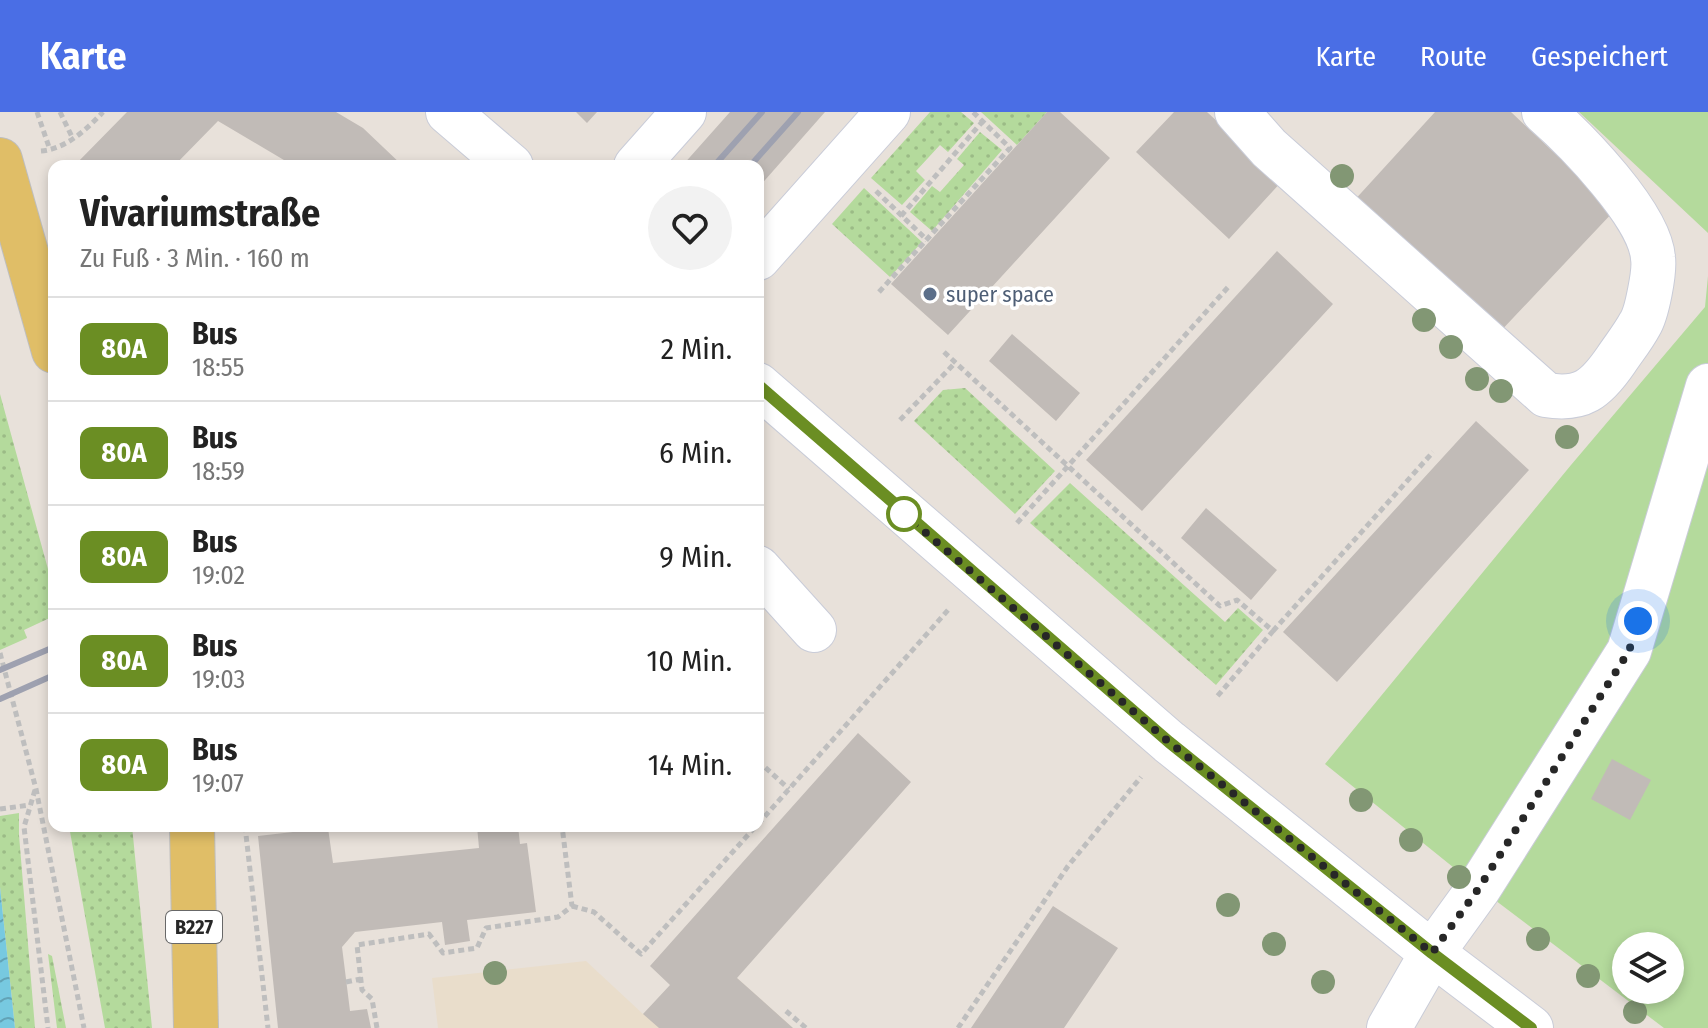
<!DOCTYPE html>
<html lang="de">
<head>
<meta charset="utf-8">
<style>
	body { margin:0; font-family:"Fira Sans Condensed",sans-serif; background:#f2f2f2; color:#222; height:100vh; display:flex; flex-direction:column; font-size:30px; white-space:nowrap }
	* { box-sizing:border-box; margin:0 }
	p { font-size:26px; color:#767676 }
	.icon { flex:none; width:44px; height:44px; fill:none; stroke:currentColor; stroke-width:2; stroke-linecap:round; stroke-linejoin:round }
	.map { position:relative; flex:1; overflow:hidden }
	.panel { position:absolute; left:48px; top:48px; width:716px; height:672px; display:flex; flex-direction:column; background:#fff; border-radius:16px; box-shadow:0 4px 12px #0003 }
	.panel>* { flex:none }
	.badge { padding:0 16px; border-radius:12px; font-size:28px; line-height:52px }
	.tools { position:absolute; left:1612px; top:820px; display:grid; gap:16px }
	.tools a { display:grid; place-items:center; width:72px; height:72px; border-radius:50%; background:#fff; box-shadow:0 4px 12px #0003; font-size:40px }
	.you { position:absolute; width:40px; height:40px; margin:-20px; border:6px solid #fff; border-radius:50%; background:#1a73e8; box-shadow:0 0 0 12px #1a73e833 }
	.map>.badge { position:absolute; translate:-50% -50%; box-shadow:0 0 0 4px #fff }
	.round { display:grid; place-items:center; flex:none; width:84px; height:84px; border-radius:42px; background:#f2f2f2 }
	.head { display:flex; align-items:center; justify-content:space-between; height:136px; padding:0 32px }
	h1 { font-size:38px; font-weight:700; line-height:60px }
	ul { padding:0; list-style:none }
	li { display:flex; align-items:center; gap:24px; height:104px; padding:0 32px; border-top:2px solid #e0e0e0 }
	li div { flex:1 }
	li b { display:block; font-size:30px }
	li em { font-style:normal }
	li .badge { min-width:88px; font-weight:700; text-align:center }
	header { display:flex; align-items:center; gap:48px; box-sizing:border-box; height:112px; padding:0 40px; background:#4a6ee5; color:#fff }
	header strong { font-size:38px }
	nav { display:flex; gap:44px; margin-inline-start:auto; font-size:28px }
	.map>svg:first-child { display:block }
	.education { fill:#e9ddcb }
	.grass { fill:url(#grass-dots) }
	.garden { fill:#b4da9c; fill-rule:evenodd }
	.water { fill:url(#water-waves) }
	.building { fill:#c1bbb7 }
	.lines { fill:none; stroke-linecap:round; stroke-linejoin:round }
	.minor-casing { stroke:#c9ccd8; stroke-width:46 }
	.major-casing { stroke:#bebebe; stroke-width:46 }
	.path { stroke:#bebebe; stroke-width:5; stroke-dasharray:6 4; stroke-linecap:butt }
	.minor { stroke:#fff; stroke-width:44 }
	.major { stroke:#e0be67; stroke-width:44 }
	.rail { stroke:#9ea1b0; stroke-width:6 }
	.tree { fill:#829774 }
	.line-casing { stroke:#fff; stroke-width:18 }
	.line { stroke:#6b8e23; stroke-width:12 }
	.walk { stroke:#272727; stroke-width:8; stroke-dasharray:0 14.4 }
	.service-dot { fill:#5c6f8a; stroke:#fff; stroke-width:3 }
	.stop-dot { fill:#fff; stroke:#6b8e23; stroke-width:4 }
	.labels { text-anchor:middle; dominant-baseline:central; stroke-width:7; stroke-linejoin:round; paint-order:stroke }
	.shield { fill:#fff; stroke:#686868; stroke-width:2 }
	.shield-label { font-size:20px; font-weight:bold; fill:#272727 }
	.service-label { font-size:22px; fill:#4e5e75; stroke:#fff; text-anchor:start }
</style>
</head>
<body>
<header>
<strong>Karte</strong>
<nav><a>Karte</a><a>Route</a><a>Gespeichert</a></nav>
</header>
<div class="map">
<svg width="1708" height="916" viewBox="0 0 1708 916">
	<defs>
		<pattern id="grass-dots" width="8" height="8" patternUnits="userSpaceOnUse" patternTransform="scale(2)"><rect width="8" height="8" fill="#b4da9c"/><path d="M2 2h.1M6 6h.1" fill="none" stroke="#9bbb86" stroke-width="1.8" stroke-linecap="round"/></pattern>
		<pattern id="water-waves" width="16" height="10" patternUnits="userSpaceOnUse" patternTransform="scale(2)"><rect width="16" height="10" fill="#77c9e0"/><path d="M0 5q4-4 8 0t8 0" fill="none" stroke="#62a3b6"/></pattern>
	</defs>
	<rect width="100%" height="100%" fill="#e8e1da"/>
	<path class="education" d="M586,849L643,902L737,866L793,916H438L432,866Z"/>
	<path class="grass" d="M930,0H961L974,11L948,40L940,33L916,59L925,68L902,93L871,66Z
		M981,0H1047L1017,33Z
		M980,20L1002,38L932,119L910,100L932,74L940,80L964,53L957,47Z
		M864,76L922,130L890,165L832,112Z
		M965,276L1055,359L1015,402L914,309L943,278Z
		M0,282L54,479V504L24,518L27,526L0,538Z
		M1070,371L1225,510L1238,496L1263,518L1216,573L1030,411Z
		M19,701V723L35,916H15L0,775V704Z
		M69,714H132L152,916H105Z
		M48,842L52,844L66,916H57Z"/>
	<path class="garden" d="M1579,0H1708V121Z
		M1708,164V916H1664L1479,776L1325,652L1571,353L1705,195ZM1626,834H1670V878H1626Z"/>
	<path class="water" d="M0,775L15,916H0Z"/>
	<path class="building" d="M127,0H336L363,16L403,54H294L218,9L174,54H74Z
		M576,0H597L587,11Z
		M730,0H825L758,76V54H682Z
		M1047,0H1060L1110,46L948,223L891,172Z
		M1174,0H1207L1282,69L1229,127L1136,40Z
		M1435,0H1511L1615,98L1497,223L1351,92Z
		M1277,139L1333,192L1142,399L1086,348Z
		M1012,222L1080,281L1056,309L989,249Z
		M1476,309L1529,358L1337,570L1283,520Z
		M1206,396L1277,458L1251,488L1181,426Z
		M858,621L911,670L737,866L793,916H659L643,902L670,873L650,854Z
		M1612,647L1651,668L1630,708L1591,687Z
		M477,714H518L520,732L527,731L536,800L467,808L470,829L445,833L442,810L355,820L342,835L350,899L367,897L371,916H278L258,724L328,716L333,751L479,736Z
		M1053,794L1118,836L1064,916H971Z"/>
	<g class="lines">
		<defs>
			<path id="minor" d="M448,0L511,54
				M1237,0L1269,36L1546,283C1582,289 1596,277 1616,248C1624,236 1633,225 1640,212C1647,201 1655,159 1653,146C1650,103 1576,28 1544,0
				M636,54L684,0
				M758,146L888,0
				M758,273L1169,630L1432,841L1531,916
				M758,456L814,518
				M1389,916L1432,841L1479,776L1629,539L1708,274"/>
			<path id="major" d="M0,48L54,239
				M192,714L196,916"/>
		</defs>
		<use href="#minor" class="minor-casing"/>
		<use href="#major" class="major-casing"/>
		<path class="path" d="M37,0L50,38
			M60,0L73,27
			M41,39C66,37 87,17 103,0
			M876,79L927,128
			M901,104L983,9
			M879,180L1010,36L973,0
			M944,240L1220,494L1237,488L1273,519L1215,587
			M900,308L955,251
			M1017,411L1230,173
			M1273,519L1433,340
			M0,541L36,677L84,916
			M758,649L789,677
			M35,678L24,715L48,916
			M0,697L30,693
			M758,712L949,497
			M245,714L268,916
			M572,794L594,800L641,842L756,714
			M346,870L361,867
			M786,899L806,916
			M377,916L372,887L362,878L357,833L429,822L443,841L477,836L486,816L558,805L572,794L562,714
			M958,916L1068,754L1141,665"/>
		<use href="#minor" class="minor"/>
		<use href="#major" class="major"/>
		<path class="rail" d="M714,54L762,0
			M750,54L798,0
			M0,558L54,535
			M0,587L54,563"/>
	</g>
	<g class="tree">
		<circle cx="1342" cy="64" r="12"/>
		<circle cx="1424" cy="208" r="12"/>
		<circle cx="1451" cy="235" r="12"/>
		<circle cx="1477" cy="267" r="12"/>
		<circle cx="1501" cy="279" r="12"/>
		<circle cx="1567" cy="325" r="12"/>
		<circle cx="1361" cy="688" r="12"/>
		<circle cx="1411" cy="728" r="12"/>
		<circle cx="1459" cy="765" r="12"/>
		<circle cx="1228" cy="793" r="12"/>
		<circle cx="1538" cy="827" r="12"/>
		<circle cx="1274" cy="832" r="12"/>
		<circle cx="495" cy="861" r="12"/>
		<circle cx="1588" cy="864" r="12"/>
		<circle cx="1323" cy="870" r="12"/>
		<circle cx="1635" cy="900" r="12"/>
	</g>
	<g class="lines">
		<defs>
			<path id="line" d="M758,273L1169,630L1432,841L1531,916"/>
		</defs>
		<use href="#line" class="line-casing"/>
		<use href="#line" class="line"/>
		<path class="walk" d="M904,402L1169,630L1432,841L1479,776L1629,539L1638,509"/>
	</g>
	<circle class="service-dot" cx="930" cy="182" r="8"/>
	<circle class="stop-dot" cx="904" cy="402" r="16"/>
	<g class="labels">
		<rect class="shield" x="166" y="799" width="56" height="32" rx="6"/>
		<g class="shield-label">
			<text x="194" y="815">B227</text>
		</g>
		<g class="service-label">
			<text x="946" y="182">super space</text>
		</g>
	</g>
</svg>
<div class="tools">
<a><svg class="icon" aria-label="layers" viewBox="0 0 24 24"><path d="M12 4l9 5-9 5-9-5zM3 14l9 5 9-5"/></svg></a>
</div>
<div class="you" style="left:1638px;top:509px"></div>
<section class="panel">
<div class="head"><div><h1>Vivariumstraße</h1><p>Zu Fuß · 3 Min. · 160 m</p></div><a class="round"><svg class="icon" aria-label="heart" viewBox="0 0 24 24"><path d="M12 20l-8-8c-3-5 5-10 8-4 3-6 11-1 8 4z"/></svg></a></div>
<ul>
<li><span class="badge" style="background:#6b8e23;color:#fff">80A</span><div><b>Bus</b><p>18:55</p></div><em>2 Min.</em></li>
<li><span class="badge" style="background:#6b8e23;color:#fff">80A</span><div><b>Bus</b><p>18:59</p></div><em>6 Min.</em></li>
<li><span class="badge" style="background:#6b8e23;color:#fff">80A</span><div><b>Bus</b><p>19:02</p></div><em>9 Min.</em></li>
<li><span class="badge" style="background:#6b8e23;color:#fff">80A</span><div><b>Bus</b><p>19:03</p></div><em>10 Min.</em></li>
<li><span class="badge" style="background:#6b8e23;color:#fff">80A</span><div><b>Bus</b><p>19:07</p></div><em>14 Min.</em></li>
</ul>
</section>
</div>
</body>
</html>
